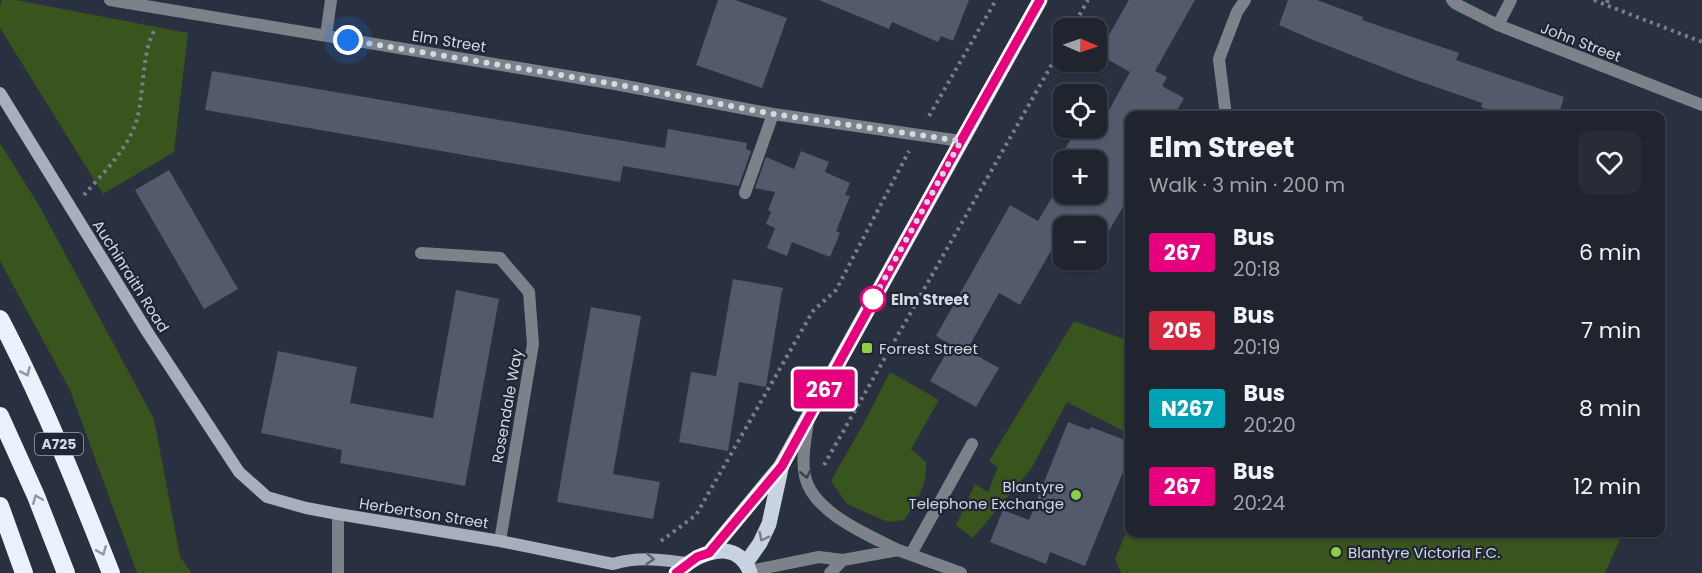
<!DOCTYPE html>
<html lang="en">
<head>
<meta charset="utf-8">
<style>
	body { margin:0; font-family:Poppins,sans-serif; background:#272c37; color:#f1f3f6; height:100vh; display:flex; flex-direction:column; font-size:22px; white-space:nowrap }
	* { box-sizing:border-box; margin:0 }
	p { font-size:20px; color:#a1a4aa }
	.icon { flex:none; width:33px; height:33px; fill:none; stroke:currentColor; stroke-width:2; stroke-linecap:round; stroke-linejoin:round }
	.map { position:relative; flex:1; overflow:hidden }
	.side { position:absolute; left:1125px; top:111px; width:540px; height:426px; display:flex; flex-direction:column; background:#1f242f; border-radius:12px; box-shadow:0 2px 4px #0004,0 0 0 2px #3c414b }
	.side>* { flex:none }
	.badge { padding:0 12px; border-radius:4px; font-size:21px; line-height:39px }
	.needle { width:39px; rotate:92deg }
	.buttons { position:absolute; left:1053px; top:18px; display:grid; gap:12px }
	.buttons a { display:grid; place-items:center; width:54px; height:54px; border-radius:12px; background:#1f242f; box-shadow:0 2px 4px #0004,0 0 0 2px #3c414b; font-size:30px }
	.you { position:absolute; width:30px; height:30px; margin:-15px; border:4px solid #fff; border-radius:50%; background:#1a73e8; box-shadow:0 0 0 9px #1a73e833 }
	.map>.badge { position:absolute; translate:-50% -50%; box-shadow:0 0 0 3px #fff }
	.round { display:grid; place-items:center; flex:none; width:63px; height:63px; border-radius:12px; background:#272c37 }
	.headline { display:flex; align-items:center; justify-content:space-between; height:102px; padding:0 24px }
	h1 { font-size:28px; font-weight:700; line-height:45px }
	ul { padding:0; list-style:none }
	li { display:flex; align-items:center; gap:18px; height:78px; padding:0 24px }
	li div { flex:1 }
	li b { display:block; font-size:22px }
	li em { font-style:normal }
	li .badge { min-width:66px; font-weight:700; text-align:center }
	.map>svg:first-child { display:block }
	.green { fill:#39541c }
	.building { fill:#525a6b }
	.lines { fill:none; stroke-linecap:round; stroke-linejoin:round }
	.path { stroke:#787e8b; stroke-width:4; stroke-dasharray:3 4.5; stroke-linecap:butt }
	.lane { stroke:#7d8189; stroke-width:12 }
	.street { stroke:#7d8189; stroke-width:12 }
	.secondary { stroke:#a8aebb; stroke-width:12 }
	.primary { stroke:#c9d2e2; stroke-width:15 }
	.highway { stroke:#ebf1fe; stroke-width:18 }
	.oneway { stroke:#8f96a4 }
	.oneway2 { stroke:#3b414e }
	.oneway3 { stroke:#747c8c }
	.oneway4 { stroke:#5d6371 }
	.line-casing { stroke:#fff; stroke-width:14 }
	.line { stroke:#e6007e; stroke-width:9 }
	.walk { stroke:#d3d8e2; stroke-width:6; stroke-dasharray:0 10.8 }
	.stop-dot { fill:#fff; stroke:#e6007e; stroke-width:3 }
	.poi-dot { fill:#8dce44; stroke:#1f2635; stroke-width:2 }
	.labels { text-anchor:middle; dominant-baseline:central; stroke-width:4.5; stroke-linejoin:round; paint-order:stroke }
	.shield { fill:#1f2635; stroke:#9da3ae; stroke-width:1.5 }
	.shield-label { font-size:14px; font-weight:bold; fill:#d3d8e2 }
	.street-label { font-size:15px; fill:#d3d8e2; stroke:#1f2635 }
	.stop-label { font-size:15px; font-weight:bold; fill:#d3d8e2; stroke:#1f2635; text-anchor:start }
	.poi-label { font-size:15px; fill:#d3d8e2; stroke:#1f2635; text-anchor:start }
</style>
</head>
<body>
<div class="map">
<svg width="1702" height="573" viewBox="0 0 1702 573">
	<rect width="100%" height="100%" fill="#29303f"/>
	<path class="green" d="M2,0H16L188,33L174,152L103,194L0,28V5Z
		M0,143L41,209L154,419L180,556L191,573H137L70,390L0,261Z
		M1074,321L1129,341V434L1067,402L1031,469L973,538L956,525L975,484L988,492L998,467L989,461Z
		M890,372L939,400L911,449L926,462C928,484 916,503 904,520L888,522L847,504L831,481L865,421Z
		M1129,526L1130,532L1623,533L1605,573H1121L1115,559Z"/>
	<path class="building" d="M718,0H735L787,18L762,88L696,65Z
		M819,0H969L953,41L941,36L938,42L892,22L889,29Z
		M1129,0H1195L1155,71L1167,77L1162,86L1184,98L1174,116H1130V195L1096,253V226H1064V255L1052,249L1020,305L999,293L967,350L999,368L976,407L930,381L951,345L936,336L1010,205L1038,221L1064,177V194H1096V160H1064V167L1057,163L1077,128H1099L1130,72L1098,54Z
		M1288,0H1317L1363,17L1362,20L1459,53L1456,60L1564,97L1558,116H1501L1481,107L1482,103L1410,78L1313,40L1279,25Z
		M212,71L665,148L668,129L747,143L746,149L751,151L739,186L623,166L620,182L205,110Z
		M801,151L829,162L825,172L850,183L845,195L850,196L836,231L840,233L830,257L792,242L787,256L767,248L775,228L766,224L771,212L768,210L775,192L755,188L766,157L794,169Z
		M169,170L238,289L204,309L135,190Z
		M733,279L784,288L782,290L766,387L739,382L728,451L679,442L691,372L716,376Z
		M456,290L499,299L465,486L340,463L342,450L261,433L278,351L357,367L350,403L433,418Z
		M591,307L641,316L613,474L660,482L653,519L557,502Z
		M1068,422L1089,430L1091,427L1130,442V455L1085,566L1050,552L1046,564L990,542L1003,510L1029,520Z"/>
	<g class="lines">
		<path class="path" d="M1594,0L1606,5
			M1608,0L1606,5L1702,42
			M1072,28L1088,0
			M929,116L996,0
			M84,195C103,173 129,148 137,119C144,94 142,47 156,28
			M824,465L1064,43
			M661,541L696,515L813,311L836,290L909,151"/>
		<path class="lane" d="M1498,25L1511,0
			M338,514V573"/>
		<path class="street" d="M110,0L615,84L773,114L961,141
			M1452,0L1456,4L1498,25L1702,105
			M326,36L331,0
			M1226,116L1219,59L1237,12L1245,0
			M745,193L773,114
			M421,253L500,258L529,292L533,344L500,541
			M808,420C806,439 801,458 805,476C812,512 868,535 898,550
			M911,554L972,444
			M750,571L819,557L843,560L898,550L961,573
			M830,573L843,560"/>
		<path class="secondary" d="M0,93L148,333L239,472L267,497L306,508L338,514L500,541L613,564C640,556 661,560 688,563"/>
		<path class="primary" d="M709,553L781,466L1040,0
			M746,563L760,543L769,524L781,469
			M676,573C697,553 736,536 750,572"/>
		<path class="highway" d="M0,319C43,401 77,487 111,573
			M0,416L36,496L66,573
			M0,506L24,573"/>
	</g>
	<defs><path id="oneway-chevron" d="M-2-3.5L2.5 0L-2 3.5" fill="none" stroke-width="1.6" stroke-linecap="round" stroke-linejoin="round" transform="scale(1.5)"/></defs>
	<g class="oneway">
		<use href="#oneway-chevron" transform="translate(26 372) rotate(66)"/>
		<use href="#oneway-chevron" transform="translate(37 499) rotate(-112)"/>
		<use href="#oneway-chevron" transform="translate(102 551) rotate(68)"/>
	</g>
	<use class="oneway2" href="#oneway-chevron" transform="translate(806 474) rotate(79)"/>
	<use class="oneway3" href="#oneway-chevron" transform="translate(763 537) rotate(117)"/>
	<use class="oneway4" href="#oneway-chevron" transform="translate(650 559) rotate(3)"/>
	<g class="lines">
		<defs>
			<path id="line" d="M676,573L697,557L709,553L782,466L961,141L1040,0"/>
		</defs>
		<use href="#line" class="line-casing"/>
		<use href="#line" class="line"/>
		<path class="walk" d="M348,40L615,84L773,114L961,141L870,305L873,299"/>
	</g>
	<circle class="stop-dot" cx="873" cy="299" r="12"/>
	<g class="poi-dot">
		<rect x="861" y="342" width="12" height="12" rx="3"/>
		<circle cx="1076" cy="495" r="6"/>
		<circle cx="1336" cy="552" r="6"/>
	</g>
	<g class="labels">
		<rect class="shield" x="35" y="433" width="48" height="22" rx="4.5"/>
		<g class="shield-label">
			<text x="59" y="444">A725</text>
		</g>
		<g class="street-label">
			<text transform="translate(449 41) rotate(9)">Elm Street</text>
			<text transform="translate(1581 42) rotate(21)">John Street</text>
			<text transform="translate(131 276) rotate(58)">Auchinraith Road</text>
			<text transform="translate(507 406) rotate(-80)">Rosendale Way</text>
			<text transform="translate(424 513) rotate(9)">Herbertson Street</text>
		</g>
		<g class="stop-label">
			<text x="891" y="299">Elm Street</text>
		</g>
		<g class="poi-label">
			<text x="879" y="348">Forrest Street</text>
			<text x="1064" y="486" text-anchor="end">Blantyre<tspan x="1064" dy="17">Telephone Exchange</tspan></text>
			<text x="1348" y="552">Blantyre Victoria F.C.</text>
		</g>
	</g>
</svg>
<div class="buttons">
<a><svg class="needle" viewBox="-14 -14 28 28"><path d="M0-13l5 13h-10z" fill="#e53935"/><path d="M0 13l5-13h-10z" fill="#a1a4aa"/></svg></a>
<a><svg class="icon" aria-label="locate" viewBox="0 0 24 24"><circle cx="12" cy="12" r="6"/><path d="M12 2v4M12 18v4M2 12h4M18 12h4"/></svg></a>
<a>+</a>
<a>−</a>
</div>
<div class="you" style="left:348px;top:40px"></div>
<b class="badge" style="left:824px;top:389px;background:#e6007e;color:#fff">267</b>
<section class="side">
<div class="headline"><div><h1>Elm Street</h1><p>Walk · 3 min · 200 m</p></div><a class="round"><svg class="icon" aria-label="heart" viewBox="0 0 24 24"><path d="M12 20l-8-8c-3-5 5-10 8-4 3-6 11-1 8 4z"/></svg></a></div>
<ul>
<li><span class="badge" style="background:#e6007e;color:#fff">267</span><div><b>Bus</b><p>20:18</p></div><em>6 min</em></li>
<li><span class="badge" style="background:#d7263d;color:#fff">205</span><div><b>Bus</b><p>20:19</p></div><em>7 min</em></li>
<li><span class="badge" style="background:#00a3b4;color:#fff">N267</span><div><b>Bus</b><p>20:20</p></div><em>8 min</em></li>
<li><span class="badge" style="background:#e6007e;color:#fff">267</span><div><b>Bus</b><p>20:24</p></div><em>12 min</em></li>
</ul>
</section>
</div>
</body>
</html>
